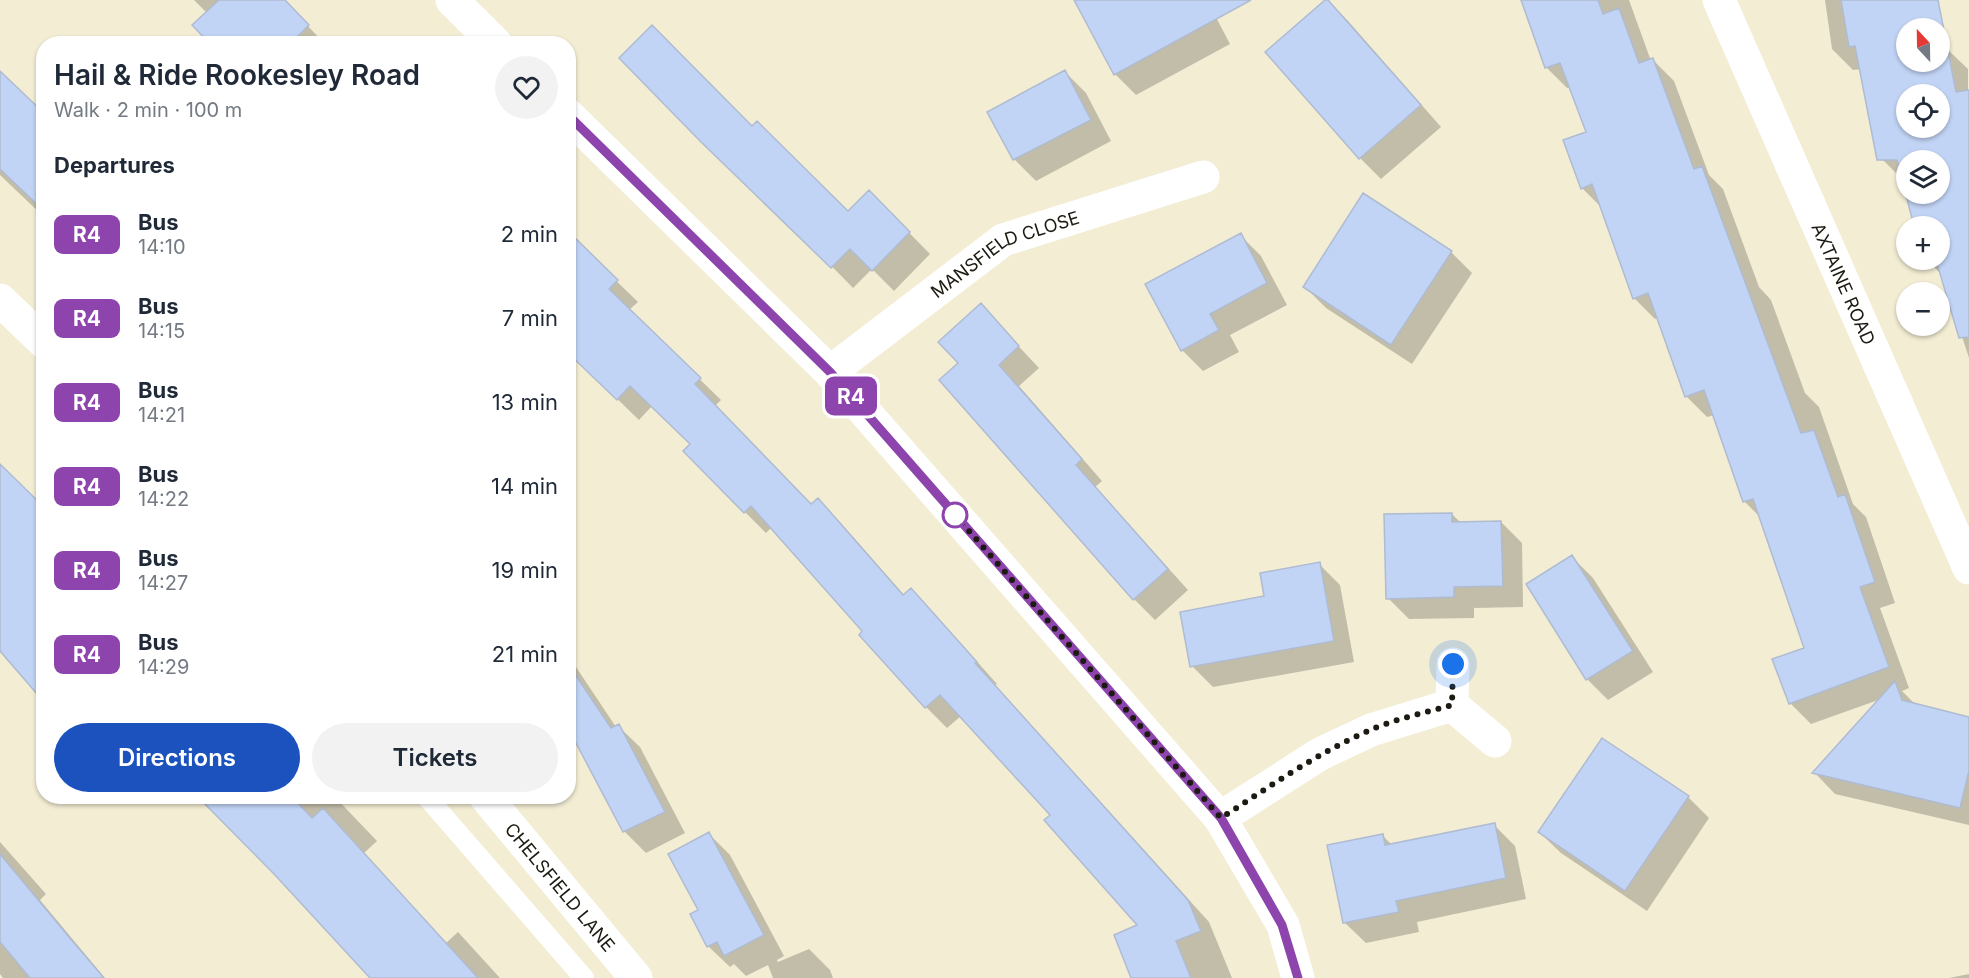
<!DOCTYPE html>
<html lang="en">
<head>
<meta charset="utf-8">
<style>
	body { margin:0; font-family:Inter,sans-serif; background:#f2f2f3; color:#1f2937; height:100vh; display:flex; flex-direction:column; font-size:22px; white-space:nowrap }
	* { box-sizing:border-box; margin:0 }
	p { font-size:20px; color:#747a83 }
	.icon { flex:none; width:33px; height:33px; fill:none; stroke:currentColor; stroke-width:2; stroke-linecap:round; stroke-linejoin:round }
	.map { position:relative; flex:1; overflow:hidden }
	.panel { position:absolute; left:36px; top:36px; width:540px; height:768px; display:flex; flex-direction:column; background:#fff; border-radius:24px; box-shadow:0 2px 4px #0004 }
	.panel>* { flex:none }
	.badge { padding:0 12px; border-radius:9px; font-size:21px; line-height:39px }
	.needle { width:39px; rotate:338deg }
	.buttons { position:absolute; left:1896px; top:18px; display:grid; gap:12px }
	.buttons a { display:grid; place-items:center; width:54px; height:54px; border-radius:50%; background:#fff; box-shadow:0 2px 4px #0004; font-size:30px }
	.you { position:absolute; width:30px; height:30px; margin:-15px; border:4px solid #fff; border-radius:50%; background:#1a73e8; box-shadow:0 0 0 9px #1a73e833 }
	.map>.badge { position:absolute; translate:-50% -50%; box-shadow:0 0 0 3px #fff }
	h2 { padding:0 18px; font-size:22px; line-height:54px }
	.round { display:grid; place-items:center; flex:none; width:63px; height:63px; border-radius:32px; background:#f2f2f3 }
	.head { display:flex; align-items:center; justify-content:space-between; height:102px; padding:0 18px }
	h1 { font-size:28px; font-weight:600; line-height:45px }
	.button { display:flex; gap:12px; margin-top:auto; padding:12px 18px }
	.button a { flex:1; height:69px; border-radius:36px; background:#1c52be; color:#fff; font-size:24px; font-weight:600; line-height:69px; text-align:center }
	.button a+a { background:#f2f2f3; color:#1f2937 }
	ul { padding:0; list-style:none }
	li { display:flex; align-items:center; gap:18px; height:84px; padding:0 18px }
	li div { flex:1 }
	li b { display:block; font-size:22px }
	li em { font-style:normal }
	li .badge { min-width:66px; font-weight:700; text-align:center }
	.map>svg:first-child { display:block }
	.shadow { fill:#0003; fill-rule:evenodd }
	.building { fill:#c2d4f5; stroke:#afbbd1; stroke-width:1.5; fill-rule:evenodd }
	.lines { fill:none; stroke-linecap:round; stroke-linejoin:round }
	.service { stroke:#fff; stroke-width:20 }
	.minor { stroke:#fff; stroke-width:33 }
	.tertiary { stroke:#fff; stroke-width:33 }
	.line-casing { stroke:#fff; stroke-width:14 }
	.line { stroke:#8e44ad; stroke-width:9 }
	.walk { stroke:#1c1a11; stroke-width:6; stroke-dasharray:0 10.8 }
	.stop-dot { fill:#fff; stroke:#8e44ad; stroke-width:3 }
	.labels { text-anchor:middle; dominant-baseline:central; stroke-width:4.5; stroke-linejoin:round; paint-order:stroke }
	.street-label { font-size:18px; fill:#1c1a11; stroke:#fff }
</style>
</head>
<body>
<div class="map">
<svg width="1969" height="978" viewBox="0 0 1969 978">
	<rect width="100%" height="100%" fill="#f3edd4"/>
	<path class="shadow" d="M194,0H283L325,44H212L207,13Z
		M1088,0H1207L1230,44L1136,95L1115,74Z
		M1327,0L1348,21L1441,127L1381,179L1360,158L1267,52Z
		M1523,0H1629L1651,61L1653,60L1674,81L1709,175L1723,189L1759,287L1771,300L1805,393L1819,407L1853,504L1866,517L1895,603L1880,608L1909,688L1902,691L1915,704L1969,718V825L1835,794L1815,773L1881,699L1811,724L1790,703L1806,649L1761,518L1745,502L1714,415L1707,417L1686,396L1658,318L1655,319L1634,298L1603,209L1582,188L1587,133L1571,87L1567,88L1546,67Z
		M1825,0H1932L1936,28H1906V62H1940V49L1946,48L1968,69L1969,358L1942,275L1927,260H1940V226H1915L1907,194H1940V160H1906V191L1902,174L1898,175L1877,154L1861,69L1853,70L1832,49ZM1906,94H1940V128H1906Z
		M1065,72L1086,93L1111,141L1036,181L1015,160L989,112Z
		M0,73L44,115V217L0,175Z
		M752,128L848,213L869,192L930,254L894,291L872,269L853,288L804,238Z
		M568,234L638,302L629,310L721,400L715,406L811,506L818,500L839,521L905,596L932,611L997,684L995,685L1209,922L1232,978H1133L1140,926L1052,815L961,716L947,728L926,707L864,631L772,527L766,533L745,512L692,444L652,406L639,420L573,356Z
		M1240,235L1261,256L1287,305L1230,335L1239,352L1203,371L1182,350Z
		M1451,252L1472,273L1412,364L1326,308L1305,287Z
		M981,306L1039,368L1019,386L1102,481L1095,487L1188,590L1155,620L1134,599L941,380L960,363Z
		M1452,514L1461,523L1501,522L1522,543L1523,607L1474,608V618L1409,619L1388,598Z
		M1572,557L1593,578L1653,672L1608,700L1587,679Z
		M1319,564L1340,585L1354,662L1213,687L1192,666L1265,597Z
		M568,655L616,727L618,726L640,747L685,833L646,853L625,832L571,729L568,731Z
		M201,796H334L377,841L364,853L446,943L458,932L500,978H372Z
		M1688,797L1709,818L1647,911L1561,853L1539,832Z
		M1494,825L1515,846L1526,899L1417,922L1419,932L1366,943L1344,922L1383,836L1392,845Z
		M709,834L730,855L784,956L777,960L778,962L809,949L830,970L833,978H773L768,965L746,976L734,964L730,967L708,946L700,910Z
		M0,842L46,894L40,900L105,978H3L0,974Z
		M1969,974V978H1949Z"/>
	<path class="building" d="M219,0H285L309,25L290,44H210L192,25Z
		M1074,0H1251L1114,75Z
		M1325,0H1328L1421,105L1359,159L1265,52Z
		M1521,0H1598L1603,14L1619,8L1639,63L1653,58L1694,169L1702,166L1801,433L1814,430L1838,497L1845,494L1875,582L1860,587L1889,667L1789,704L1772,659L1804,648L1753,499L1743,502L1704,390L1685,397L1648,293L1633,299L1592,184L1581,189L1563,140L1586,132L1560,63L1545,68Z
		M1841,0H1938L1956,92L1969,90V337L1959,338L1936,260H1940V226H1914L1897,160H1877L1855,46L1849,47ZM1906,28H1940V62H1906ZM1906,94H1940V128H1906ZM1906,160H1940V194H1906Z
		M652,25L752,126L757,121L848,211L869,190L910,232L872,271L850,249L831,268L701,142L619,58Z
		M1065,70L1091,120L1013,160L987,112Z
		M0,71L44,113V211L0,169Z
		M1363,193L1452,251L1391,345L1303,287Z
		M568,231L618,280L609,289L701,378L695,384L811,504L818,498L903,595L911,588L977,662L975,663L1188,900L1201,931L1176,941L1191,978H1131L1114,935L1137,925L1044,820L1050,815L940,695L925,708L859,635L862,631L751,506L744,513L683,451L690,444L630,386L617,400L568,353Z
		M1241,233L1267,283L1210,314L1219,330L1181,351L1145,284Z
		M981,303L1019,346L999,365L1082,459L1076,465L1168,569L1133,600L939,380L958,363L938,342Z
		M0,464L44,507V702L0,651Z
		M1452,513V522L1501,521L1503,586L1454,587V597L1386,599L1384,514Z
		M1572,555L1633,651L1586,680L1526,584Z
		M1320,562L1334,641L1190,667L1180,612L1264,596L1260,573Z
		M568,664L611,728L619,724L665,812L623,832L568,728Z
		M1895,681L1902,700L1969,717V771L1960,808L1812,773Z
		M1602,738L1689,796L1625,891L1538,832Z
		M197,796H291L312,818L323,808L478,978H370L274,874Z
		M1495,823L1506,878L1396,901L1399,912L1343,923L1327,845L1383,834L1385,845Z
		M709,832L764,935L724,956L717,942L707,947L690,914L698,910L668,854Z
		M0,854L69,937L104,978H30L0,942Z"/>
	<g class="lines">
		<path class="service" d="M426,796L584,978"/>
		<g class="minor">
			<path d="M452,0L496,44"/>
			<path id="s1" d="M1719,0L1969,568"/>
			<path d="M568,115L830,372L1220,818L1283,925L1298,978"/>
			<path id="s2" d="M830,372L1003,240L1203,177"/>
			<path d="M1452,705L1453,664"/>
			<path d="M1220,818L1320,754L1371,730L1452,705L1495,741"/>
		</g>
		<g class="tertiary">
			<path d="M0,300L44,342"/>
			<path id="s3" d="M485,796L636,978"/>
		</g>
	</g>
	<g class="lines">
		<defs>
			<path id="line" d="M568,115L830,372L1221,818L1282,925L1298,978"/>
		</defs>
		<use href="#line" class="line-casing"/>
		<use href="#line" class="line"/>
		<path class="walk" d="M955,515L1221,818C1269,787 1316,754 1368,731C1394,719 1425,713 1452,705L1453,664"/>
	</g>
	<circle class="stop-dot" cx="955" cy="515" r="12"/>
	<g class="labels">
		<g class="street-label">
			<text stroke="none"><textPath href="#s2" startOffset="213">MANSFIELD CLOSE</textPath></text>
			<text stroke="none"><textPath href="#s1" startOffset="310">AXTAINE ROAD</textPath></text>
			<text stroke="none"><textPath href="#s3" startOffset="118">CHELSFIELD LANE</textPath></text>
		</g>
	</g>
</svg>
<div class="buttons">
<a><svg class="needle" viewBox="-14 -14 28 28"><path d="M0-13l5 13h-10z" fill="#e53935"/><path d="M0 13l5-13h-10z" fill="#747a83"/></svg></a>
<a><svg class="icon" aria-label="locate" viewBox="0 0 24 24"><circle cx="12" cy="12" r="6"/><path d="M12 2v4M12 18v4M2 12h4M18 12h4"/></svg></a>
<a><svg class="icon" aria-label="layers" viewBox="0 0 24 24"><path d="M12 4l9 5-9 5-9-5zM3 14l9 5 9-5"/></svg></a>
<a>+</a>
<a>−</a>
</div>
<div class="you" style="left:1453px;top:664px"></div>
<b class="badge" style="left:851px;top:396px;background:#8e44ad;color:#fff">R4</b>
<section class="panel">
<div class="head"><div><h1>Hail &amp; Ride Rookesley Road</h1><p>Walk · 2 min · 100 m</p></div><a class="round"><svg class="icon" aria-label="heart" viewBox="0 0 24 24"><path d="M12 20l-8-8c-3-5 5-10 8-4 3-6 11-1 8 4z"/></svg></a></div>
<h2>Departures</h2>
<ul>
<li><span class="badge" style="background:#8e44ad;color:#fff">R4</span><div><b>Bus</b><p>14:10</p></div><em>2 min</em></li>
<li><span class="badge" style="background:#8e44ad;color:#fff">R4</span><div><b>Bus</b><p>14:15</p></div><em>7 min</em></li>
<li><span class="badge" style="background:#8e44ad;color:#fff">R4</span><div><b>Bus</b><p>14:21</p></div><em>13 min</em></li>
<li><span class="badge" style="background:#8e44ad;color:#fff">R4</span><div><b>Bus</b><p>14:22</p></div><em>14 min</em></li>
<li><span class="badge" style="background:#8e44ad;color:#fff">R4</span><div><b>Bus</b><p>14:27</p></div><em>19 min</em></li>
<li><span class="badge" style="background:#8e44ad;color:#fff">R4</span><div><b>Bus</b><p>14:29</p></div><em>21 min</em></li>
</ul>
<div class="button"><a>Directions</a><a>Tickets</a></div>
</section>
</div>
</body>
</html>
